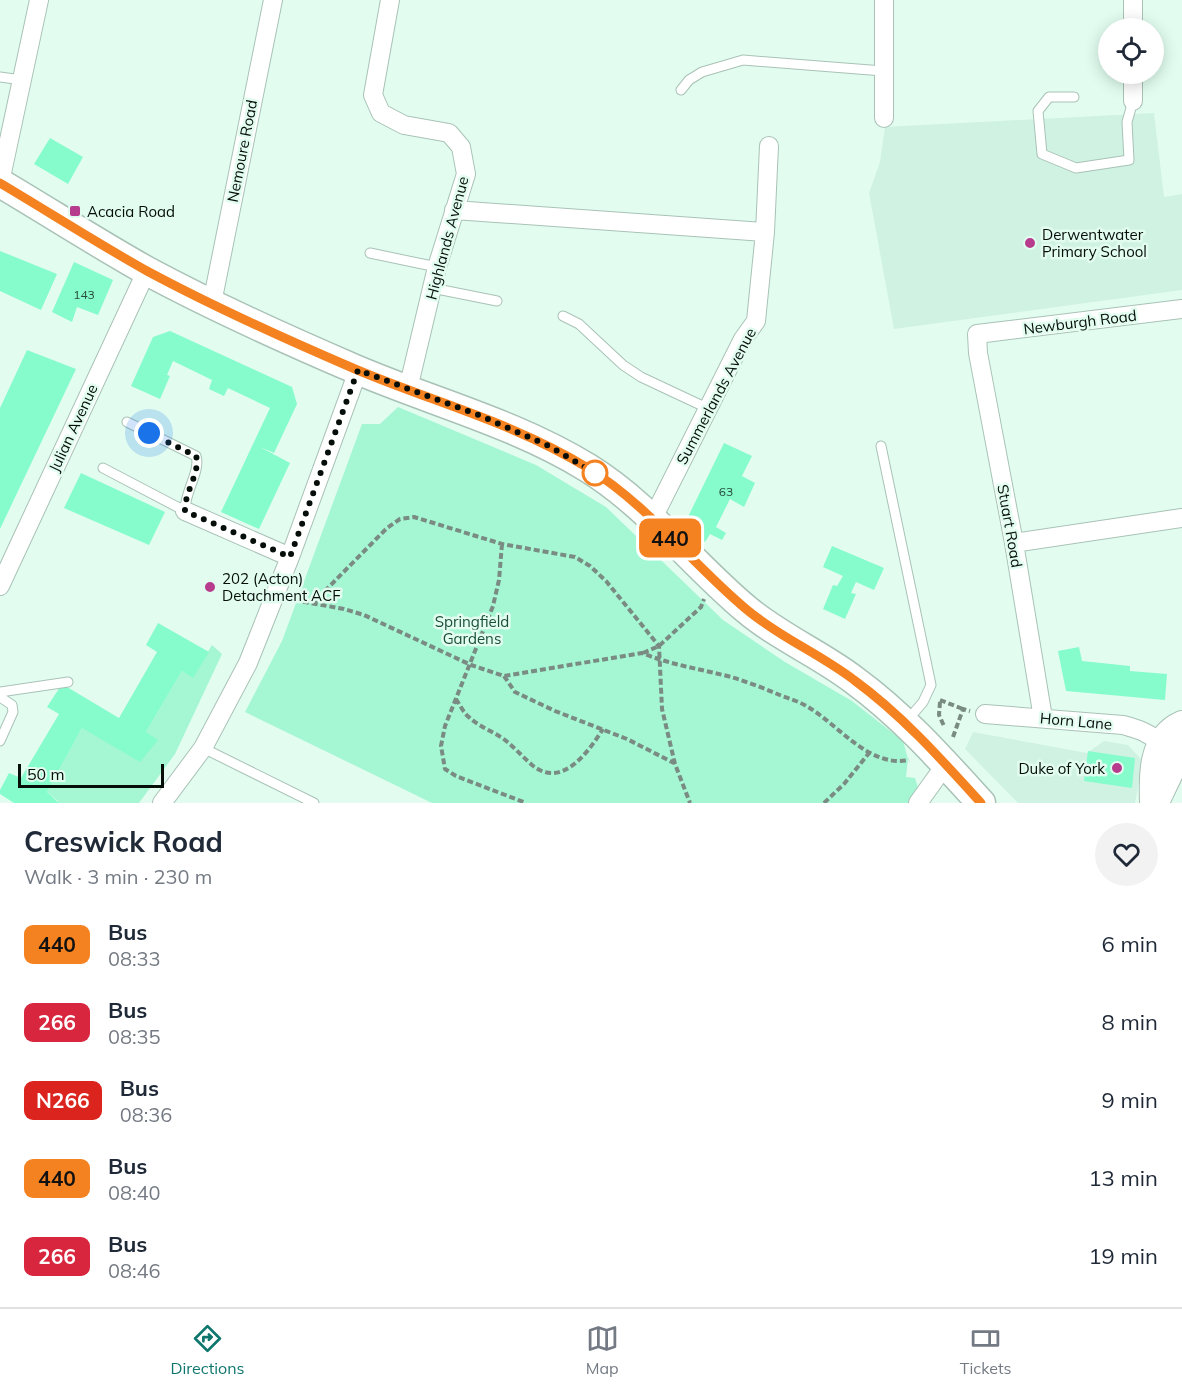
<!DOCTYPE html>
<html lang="en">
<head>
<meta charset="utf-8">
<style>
	body { margin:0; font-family:Mulish,sans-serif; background:#f2f2f3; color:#1f2937; height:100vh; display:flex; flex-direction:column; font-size:22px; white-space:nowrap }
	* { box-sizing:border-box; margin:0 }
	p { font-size:20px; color:#747a83 }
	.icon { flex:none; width:33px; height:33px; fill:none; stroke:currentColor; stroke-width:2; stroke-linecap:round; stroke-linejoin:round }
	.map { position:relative; height:803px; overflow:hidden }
	.drawer { display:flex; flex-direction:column; background:#fff; flex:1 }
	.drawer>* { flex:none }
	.badge { padding:0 12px; border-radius:9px; font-size:21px; line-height:39px }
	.controls { position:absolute; left:1098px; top:18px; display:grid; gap:12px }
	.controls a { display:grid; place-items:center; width:66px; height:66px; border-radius:50%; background:#fff; box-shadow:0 3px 15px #0003; font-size:30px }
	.scale { position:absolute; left:18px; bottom:15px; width:146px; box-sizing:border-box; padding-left:6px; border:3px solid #060e0a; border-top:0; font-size:16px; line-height:21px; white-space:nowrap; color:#060e0a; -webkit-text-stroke:4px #e2fdf0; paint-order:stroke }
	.you { position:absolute; width:30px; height:30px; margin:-15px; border:4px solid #fff; border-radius:50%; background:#1a73e8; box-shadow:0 0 0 9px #1a73e833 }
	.map>.badge { position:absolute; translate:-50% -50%; box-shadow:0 0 0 3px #fff }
	.round { display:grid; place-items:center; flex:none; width:63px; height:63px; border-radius:32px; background:#f2f2f3 }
	.headline { display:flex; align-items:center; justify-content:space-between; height:102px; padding:0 24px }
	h1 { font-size:28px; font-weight:700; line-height:45px }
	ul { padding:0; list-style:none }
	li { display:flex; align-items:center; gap:18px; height:78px; padding:0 24px }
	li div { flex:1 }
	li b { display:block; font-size:22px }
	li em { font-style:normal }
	li .badge { min-width:66px; font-weight:700; text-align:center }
	.menu { display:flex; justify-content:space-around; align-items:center; height:84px; border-top:2px solid #e0e1e3; background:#fff; font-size:16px; color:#747a83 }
	.menu a { display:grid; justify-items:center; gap:3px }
	.menu .active { color:#0f766e }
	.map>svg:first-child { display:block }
	.built { fill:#d0f2e2 }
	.green { fill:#a5f6d2 }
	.building { fill:#86fbcb }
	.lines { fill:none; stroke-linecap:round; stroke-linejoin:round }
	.lane-casing { stroke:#a9c2b6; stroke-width:11 }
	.street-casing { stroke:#a9c2b6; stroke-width:20 }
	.secondary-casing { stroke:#a9c2b6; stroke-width:28 }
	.primary-casing { stroke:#a9c2b6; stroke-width:31 }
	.path { stroke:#798b82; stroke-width:4; stroke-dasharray:6 3; stroke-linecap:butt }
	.lane { stroke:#fff; stroke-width:9 }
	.street { stroke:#fff; stroke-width:18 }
	.secondary { stroke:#fff; stroke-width:26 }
	.primary { stroke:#fff; stroke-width:28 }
	.line-casing { stroke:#fff; stroke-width:14 }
	.line { stroke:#f58220; stroke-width:9 }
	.walk { stroke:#060e0a; stroke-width:6; stroke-dasharray:0 10.8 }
	.poi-dot { fill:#b73c8e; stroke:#e2fdf0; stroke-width:2 }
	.stop-dot { fill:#fff; stroke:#f58220; stroke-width:3 }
	.labels { text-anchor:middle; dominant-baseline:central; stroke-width:5; stroke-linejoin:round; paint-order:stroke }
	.number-label { font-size:12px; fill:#26493a }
	.street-label { font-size:15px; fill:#060e0a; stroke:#e2fdf0 }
	.poi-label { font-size:15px; fill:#060e0a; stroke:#e2fdf0; text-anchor:start }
	.park-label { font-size:15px; fill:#1c4e3b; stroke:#e2fdf0 }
</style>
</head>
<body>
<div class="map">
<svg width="1182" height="803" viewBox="0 0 1182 803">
	<rect width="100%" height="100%" fill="#e2fdf0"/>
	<path class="built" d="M1154,113L1164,197L1182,194V290L894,329L869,193L880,162L885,127Z
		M973,732L1087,753L1104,741L1128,745L1143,761L1135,803H1018L965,749Z"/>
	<path class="green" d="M398,407L536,465L606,507L723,620L785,662L852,701L903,741L908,759L906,777L915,778L923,803H432L245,712L282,641L362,424H380Z
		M212,645L222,654L175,754L139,803H58V801L47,792L82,728L146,732L182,671L193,677Z"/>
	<path class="building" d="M50,138L83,157L68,184L34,164Z
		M0,251L57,274L41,310L0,291Z
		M74,262L113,280L98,315L77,307L72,322L52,312Z
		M170,331L292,387L297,404L274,453L260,447L290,463L259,529L221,512L270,408L228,388L224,396L209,389L212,380L173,361L167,375L170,376L160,399L131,386L153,337Z
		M27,350L76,369L0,529V408Z
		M724,443L752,456L742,476L755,483L744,507L730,499L716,527L726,533L722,540L710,534L705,542L688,526L690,523L686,521Z
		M81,473L165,512L149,545L64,508Z
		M832,546L884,568L874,590L856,582L851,593L856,594L845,619L823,609L833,585L837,586L843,576L823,567Z
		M158,623L209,652L193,678L182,671L146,732L158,740L140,762L82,728L47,792L58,802V803H14L0,794V790L9,773L21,778L59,714L47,707L62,684L119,718L157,652L146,645Z
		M1079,647L1082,661L1130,666V671L1167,674L1165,700L1066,691L1058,651Z
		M1088,751L1135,758L1132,788L1084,781Z"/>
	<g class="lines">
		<defs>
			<path id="lane" d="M0,77L22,80
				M681,90L689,80L702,72L743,60L883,71
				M1074,97H1049L1038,111L1042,154L1076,168L1129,160L1127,122L1133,101
				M370,253L437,267
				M432,288L497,301
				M563,316L579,324L623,365L641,377L707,408
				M881,446L931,685L923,702L906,722
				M103,468L185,511C184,493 201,471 196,456L127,422
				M0,692L68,682
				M0,697L12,705L13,712L0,741
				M203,748L314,803"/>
			<path id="street" d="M390,0L373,95L381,113L404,125L449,133L461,147L466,174L437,267L408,389
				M884,0V118
				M1133,28V0
				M1133,101V74
				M0,182L39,0
				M454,210L765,232
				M212,303L273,0
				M185,511L290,557
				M652,520L743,339L756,321L765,232L769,146
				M1014,543L1182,518
				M0,586L147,270
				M985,714L1123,725C1138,729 1150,733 1161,744
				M1043,718L1014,543L978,353L977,334L1182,309
				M162,803L203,748L248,663L290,557L358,371
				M918,803L946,764"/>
			<path id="secondary" d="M1156,802L1179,754L1182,752
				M1153,803C1152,775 1151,738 1182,724"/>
			<path id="primary" d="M0,183C49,212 97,243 147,271C214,307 285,339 355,369C432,402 515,423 588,468C648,505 692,564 746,609C779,637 820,654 854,680C902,715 942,760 981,803"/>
		</defs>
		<use href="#lane" class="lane-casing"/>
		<use href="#street" class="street-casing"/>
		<use href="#secondary" class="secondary-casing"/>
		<use href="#primary" class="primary-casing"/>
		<path class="path" d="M502,544L499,580L493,606L445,726L441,746L445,769L456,776L526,803
			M294,600L344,609L364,615L471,665L504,676L642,653C671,665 701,669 731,677C748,682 766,689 782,696C791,699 800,702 808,707C840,726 869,768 909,760
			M312,604L387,528L400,519L414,517L502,544L575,557L590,566L606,581L659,646L662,709L675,764L690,803
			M643,653L659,646L701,607L704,599
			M504,676L515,692L555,711L627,739L674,763
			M456,699C460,705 464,714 470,718C480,727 494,732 505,740C515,748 523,757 532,765C562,790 589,751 603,729
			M940,700L963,709
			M940,702L939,715L944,726
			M953,737L963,709L970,711
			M824,803L844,784L869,753"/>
		<use href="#lane" class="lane"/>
		<use href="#street" class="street"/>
		<use href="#secondary" class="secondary"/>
		<use href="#primary" class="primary"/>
	</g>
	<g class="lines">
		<defs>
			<path id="line" d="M0,183C49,212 97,243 147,271C214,307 285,339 355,369C433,402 515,423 588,468C648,505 692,564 746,609C779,637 820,654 854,680C902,715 942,760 981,803"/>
		</defs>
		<use href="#line" class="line-casing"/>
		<use href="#line" class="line"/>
		<path class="walk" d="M149,433L196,456C201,471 184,493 185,511L290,557L358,370L481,416L549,446L595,473"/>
	</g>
	<g class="poi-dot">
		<rect x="69" y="205" width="12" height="12" rx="3"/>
		<circle cx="1030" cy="243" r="6"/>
		<circle cx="210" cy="587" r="6"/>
		<circle cx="1117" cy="768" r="6"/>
	</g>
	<circle class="stop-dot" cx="595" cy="473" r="12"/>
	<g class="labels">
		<g class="number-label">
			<text x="84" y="294">143</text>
			<text x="726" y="491">63</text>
		</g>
		<g class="street-label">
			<text transform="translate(242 151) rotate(-79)">Nemoure Road</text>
			<text transform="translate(447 238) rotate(-75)">Highlands Avenue</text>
			<text transform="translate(1080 322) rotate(-7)">Newburgh Road</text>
			<text transform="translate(716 396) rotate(-62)">Summerlands Avenue</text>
			<text transform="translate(73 428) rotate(-65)">Julian Avenue</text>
			<text transform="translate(1010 526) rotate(80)">Stuart Road</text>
			<text transform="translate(1076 721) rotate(5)">Horn Lane</text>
		</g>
		<g class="poi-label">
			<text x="87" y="211">Acacia Road</text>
			<text x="1042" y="234">Derwentwater<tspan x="1042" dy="17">Primary School</tspan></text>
			<text x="222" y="578">202 (Acton)<tspan x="222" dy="17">Detachment ACF</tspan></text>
			<text x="1105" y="768" text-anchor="end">Duke of York</text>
		</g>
		<g class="park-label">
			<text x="472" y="621">Springfield<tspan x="472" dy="17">Gardens</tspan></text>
		</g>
	</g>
</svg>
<div class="controls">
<a><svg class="icon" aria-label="locate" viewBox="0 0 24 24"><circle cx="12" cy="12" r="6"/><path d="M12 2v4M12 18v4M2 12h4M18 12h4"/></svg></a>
</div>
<div class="scale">50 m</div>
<div class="you" style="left:149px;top:433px"></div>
<b class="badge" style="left:670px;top:538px;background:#f58220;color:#111">440</b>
</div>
<section class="drawer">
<div class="headline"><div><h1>Creswick Road</h1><p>Walk · 3 min · 230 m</p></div><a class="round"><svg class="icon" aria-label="heart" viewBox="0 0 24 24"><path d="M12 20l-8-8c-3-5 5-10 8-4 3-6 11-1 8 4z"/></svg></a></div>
<ul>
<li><span class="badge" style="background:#f58220;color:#111">440</span><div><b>Bus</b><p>08:33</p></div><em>6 min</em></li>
<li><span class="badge" style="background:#d7263d;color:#fff">266</span><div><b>Bus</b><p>08:35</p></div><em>8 min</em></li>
<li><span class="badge" style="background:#dc241f;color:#fff">N266</span><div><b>Bus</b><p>08:36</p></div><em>9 min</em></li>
<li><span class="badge" style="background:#f58220;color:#111">440</span><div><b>Bus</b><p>08:40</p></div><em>13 min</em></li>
<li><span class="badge" style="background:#d7263d;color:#fff">266</span><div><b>Bus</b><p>08:46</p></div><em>19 min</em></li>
</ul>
</section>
<nav class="menu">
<a class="active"><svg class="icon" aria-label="directions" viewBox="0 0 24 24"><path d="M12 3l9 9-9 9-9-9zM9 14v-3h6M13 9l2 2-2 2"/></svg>Directions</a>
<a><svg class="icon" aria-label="map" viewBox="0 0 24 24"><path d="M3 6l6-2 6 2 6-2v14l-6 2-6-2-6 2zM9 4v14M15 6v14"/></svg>Map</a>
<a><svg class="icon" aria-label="tickets" viewBox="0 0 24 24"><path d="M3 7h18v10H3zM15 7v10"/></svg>Tickets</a>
</nav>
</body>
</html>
